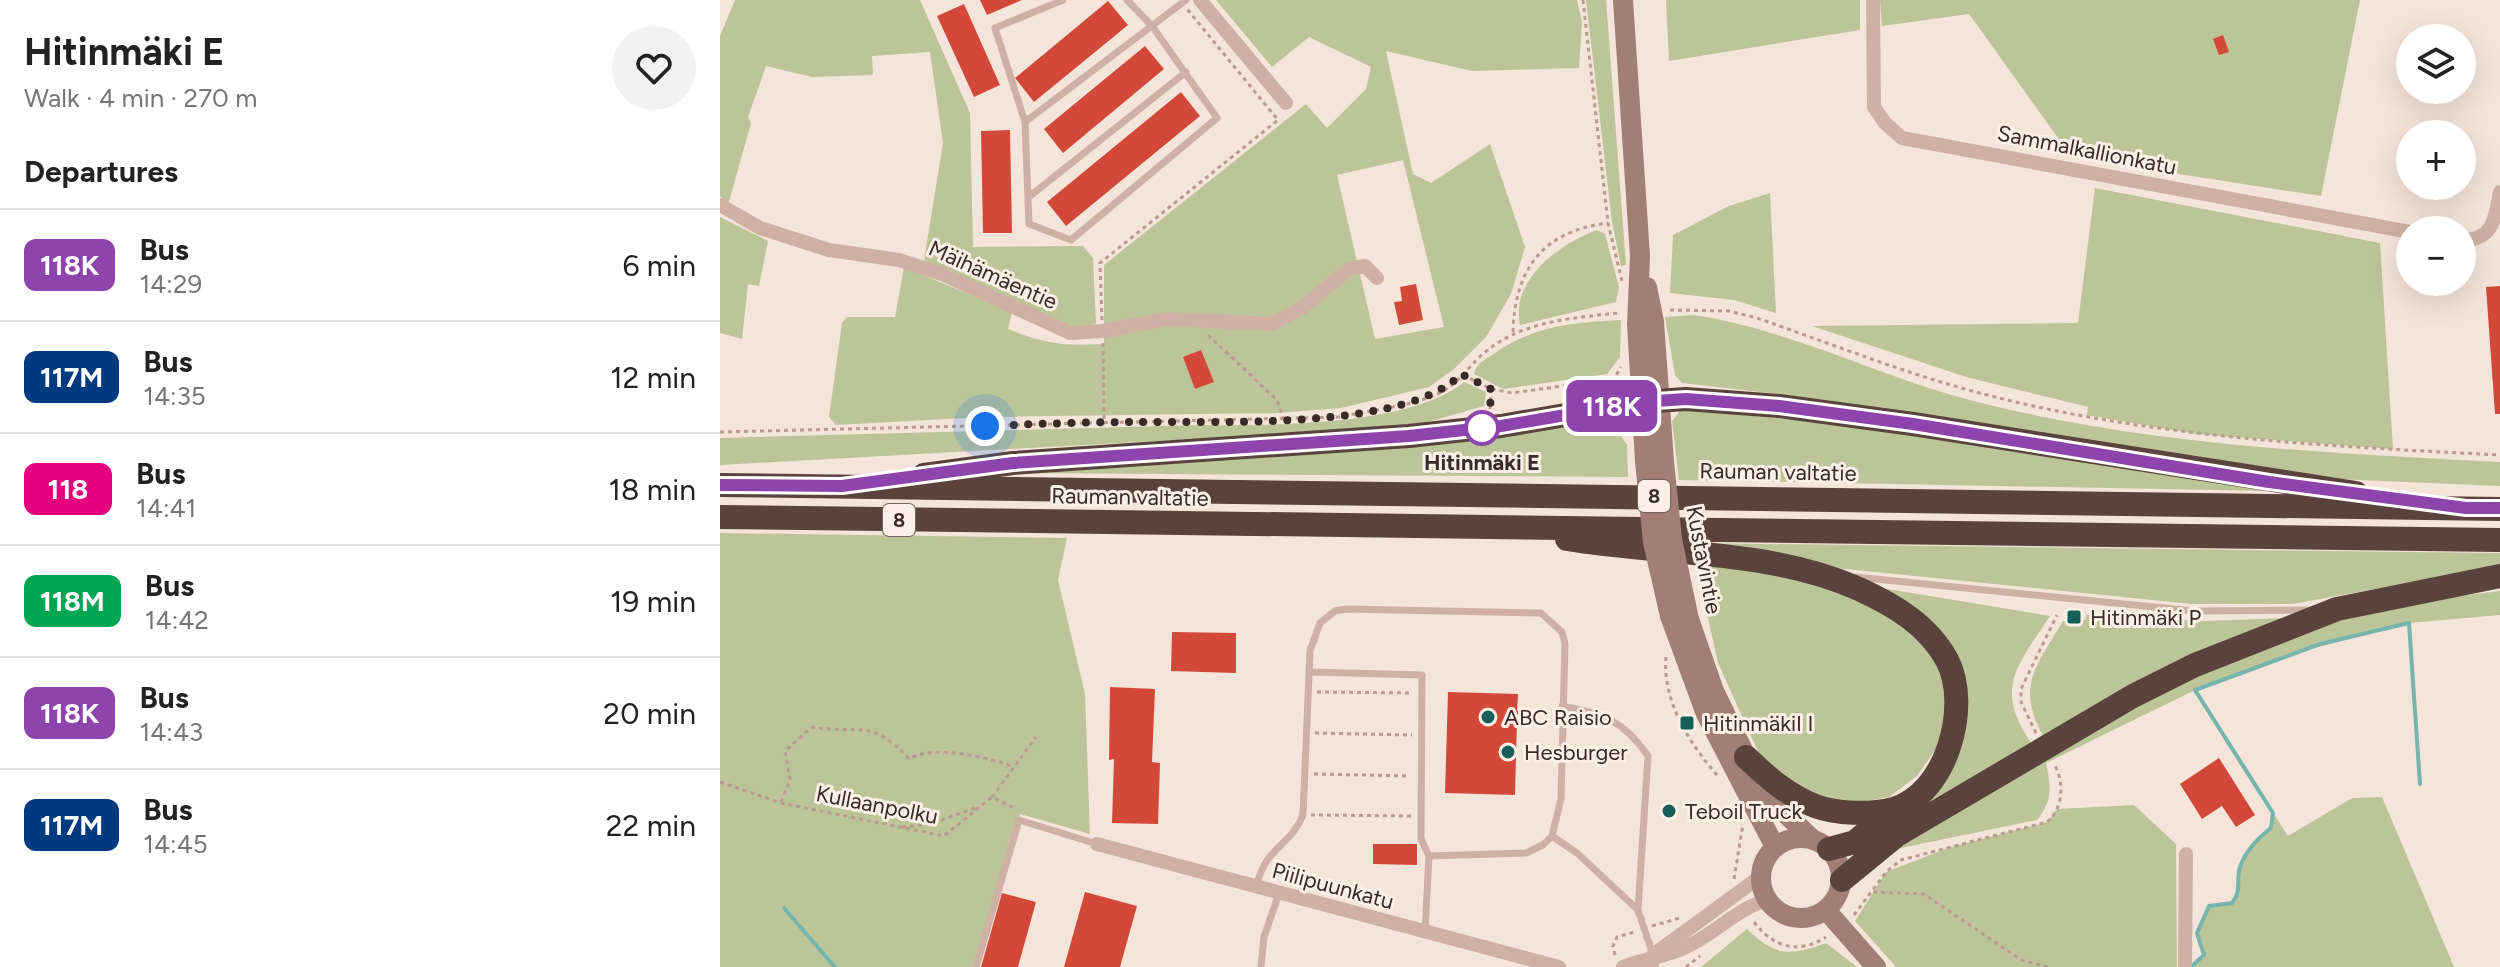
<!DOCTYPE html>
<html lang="en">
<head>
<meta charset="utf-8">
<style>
	body { margin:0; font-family:Figtree,sans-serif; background:#f2f2f2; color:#222; height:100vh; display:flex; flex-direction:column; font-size:30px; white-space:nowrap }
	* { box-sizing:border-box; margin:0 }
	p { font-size:26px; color:#767676 }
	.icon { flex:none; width:44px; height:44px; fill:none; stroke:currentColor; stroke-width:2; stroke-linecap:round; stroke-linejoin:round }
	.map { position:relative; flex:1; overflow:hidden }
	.side { display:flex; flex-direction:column; background:#fff; width:720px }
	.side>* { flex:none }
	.badge { padding:0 16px; border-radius:12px; font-size:28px; line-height:52px }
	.controls { position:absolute; left:1676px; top:24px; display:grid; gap:16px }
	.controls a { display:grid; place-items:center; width:80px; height:80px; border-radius:50%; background:#fff; box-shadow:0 8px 32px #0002; font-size:40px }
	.you { position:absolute; width:40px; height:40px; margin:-20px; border:6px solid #fff; border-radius:50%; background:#1a73e8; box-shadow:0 0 0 12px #1a73e833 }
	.map>.badge { position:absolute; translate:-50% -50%; box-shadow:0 0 0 4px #fff }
	h2 { padding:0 24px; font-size:30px; line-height:72px }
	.round { display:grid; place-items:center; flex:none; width:84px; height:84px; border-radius:42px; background:#f2f2f2 }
	.overview { display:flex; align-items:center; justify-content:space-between; height:136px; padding:0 24px }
	h1 { font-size:38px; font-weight:700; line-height:60px }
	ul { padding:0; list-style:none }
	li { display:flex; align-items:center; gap:24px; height:112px; padding:0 24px; border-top:2px solid #e0e0e0 }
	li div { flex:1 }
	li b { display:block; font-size:30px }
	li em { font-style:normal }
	li .badge { min-width:88px; font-weight:700; text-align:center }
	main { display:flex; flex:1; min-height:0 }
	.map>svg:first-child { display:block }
	.green { fill:#bcc598; fill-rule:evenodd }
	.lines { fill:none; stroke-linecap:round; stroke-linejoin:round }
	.stream { stroke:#76b5ae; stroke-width:4 }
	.building { fill:#d34939 }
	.path { stroke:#ba9b8e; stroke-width:3; stroke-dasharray:4 4; stroke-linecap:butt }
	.lane { stroke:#ceb1a4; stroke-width:7 }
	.street { stroke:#ceb1a4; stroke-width:14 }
	.secondary { stroke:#a27f75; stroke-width:20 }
	.highway { stroke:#5a423d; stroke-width:24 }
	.secondary-bridge { stroke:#a27f75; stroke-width:20 }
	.line-casing { stroke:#fff; stroke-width:18 }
	.line { stroke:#8e44ad; stroke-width:12 }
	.walk { stroke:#382a27; stroke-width:8; stroke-dasharray:0 14.4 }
	.stop-dot { fill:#fff; stroke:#8e44ad; stroke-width:4 }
	.poi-dot { fill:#175f59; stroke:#fbefe7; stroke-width:3 }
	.labels { text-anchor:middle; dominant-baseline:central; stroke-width:6; stroke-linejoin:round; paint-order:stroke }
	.shield { fill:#fbefe7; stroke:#726561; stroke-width:2 }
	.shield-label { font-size:20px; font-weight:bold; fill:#382a27 }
	.street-label { font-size:22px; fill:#382a27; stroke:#fbefe7 }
	.stop-label { font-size:22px; font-weight:bold; fill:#382a27; stroke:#fbefe7 }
	.poi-label { font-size:22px; fill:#382a27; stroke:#fbefe7; text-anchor:start }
</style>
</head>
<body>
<main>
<section class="side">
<div class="overview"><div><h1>Hitinmäki E</h1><p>Walk · 4 min · 270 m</p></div><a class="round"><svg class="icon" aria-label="heart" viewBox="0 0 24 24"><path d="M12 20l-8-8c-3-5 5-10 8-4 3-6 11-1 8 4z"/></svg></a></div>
<h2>Departures</h2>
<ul>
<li><span class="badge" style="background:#8e44ad;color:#fff">118K</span><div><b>Bus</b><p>14:29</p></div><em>6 min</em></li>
<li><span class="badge" style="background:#003b80;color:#fff">117M</span><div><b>Bus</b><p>14:35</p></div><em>12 min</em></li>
<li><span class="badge" style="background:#e6007e;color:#fff">118</span><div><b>Bus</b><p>14:41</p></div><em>18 min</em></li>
<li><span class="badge" style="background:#00a651;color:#fff">118M</span><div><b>Bus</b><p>14:42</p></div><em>19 min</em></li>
<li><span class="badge" style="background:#8e44ad;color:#fff">118K</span><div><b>Bus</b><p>14:43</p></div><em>20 min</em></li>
<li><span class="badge" style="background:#003b80;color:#fff">117M</span><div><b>Bus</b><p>14:45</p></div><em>22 min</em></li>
</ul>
</section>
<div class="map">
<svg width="1780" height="967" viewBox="0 0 1780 967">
	<rect width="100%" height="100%" fill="#f4e4da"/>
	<path class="green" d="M15,0H200L250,113L253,247L363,246L373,258L376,324L351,328L204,260L223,143L210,52L152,56L153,75L92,77L46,66L28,117L31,123L8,205L0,196V36Z
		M496,0H857L862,22L859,68L752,71L666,51L693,174L711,183L770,144L805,247L791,294L766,337L734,369L709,387L621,408L558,413L264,417L116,425L109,417L122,323L127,317H175L184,267L292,312L288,329C325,344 345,346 384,344V265L586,104L607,128L646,89L651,67L589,37L552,67ZM683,160L724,327L655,339L617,175Z
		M866,0H886L906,265L901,266L892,222Z
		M946,0H1140V30L949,61Z
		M1160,0H1640L1601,196L1337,155L1341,142L1249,14L1162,26Z
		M1375,188L1660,243L1673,449L1476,434L1367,415L1368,407L1246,377L1092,326L1358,323Z
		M1050,193L1056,313L1014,300L950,293L953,235L1009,206Z
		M0,217L48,241L39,286L28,284L22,339L0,333Z
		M877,230L885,234L899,287L896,302L800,325C790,279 841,243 877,230Z
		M974,315C1073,330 1161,378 1257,402C1428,445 1605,453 1780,462V486L1616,479L1067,395L962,383L955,375L945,317Z
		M901,320L900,357L887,374L783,389L754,374C756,363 766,359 775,353C814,326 854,322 901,320Z
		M744,382L766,392L764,406L691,427L0,465V438L479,425C548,426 691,426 744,382Z
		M961,410C1158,423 1352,459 1547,491L959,480L952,421Z
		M887,415L907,445L908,477L290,473Z
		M0,533L347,538L338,580L365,694L370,834L300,814L256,967H0Z
		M969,543L1775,553H1780V566L1573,604H1472L1106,567Z
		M976,564L1028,569L1086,581L1160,609L1211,648L1231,703L1220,743L1197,776L1169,797L1125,805L1078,789L1040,756L998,663Z
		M1149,586L1330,616C1297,667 1273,688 1312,744L1150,847L1195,810L1245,693Z
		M1780,591V615L1689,623L1576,653L1475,690L1326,763C1331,787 1333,801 1317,820L1176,849C1311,767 1449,675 1601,625C1659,606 1719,598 1780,591Z
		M1367,615L1486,621L1569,618L1324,738C1295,685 1316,667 1343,621L1365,620Z
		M1662,797L1734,967H1472L1484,955L1477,933L1489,906L1512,903C1521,891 1517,885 1519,871C1523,853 1537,839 1551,828L1553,813L1568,836L1632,798Z
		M1414,805L1456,844L1457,967H1176L1135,921L1166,872L1228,848L1327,822L1337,809Z
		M1027,929C1056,957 1069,956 1106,943L1137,967H981Z"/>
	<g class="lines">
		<path class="stream" d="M64,908L115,967
			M1471,967L1484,955L1477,933L1489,906L1512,903C1521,891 1517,885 1519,871C1523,853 1537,839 1551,828L1553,813L1475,690L1600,644L1689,623L1700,784"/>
	</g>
	<path class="building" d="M260,0H302L267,15Z
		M388,1L408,25L314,102L295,78Z
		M244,4L280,85L254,97L217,16Z
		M1503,35L1509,52L1499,55L1493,39Z
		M425,46L444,69L343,153L324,129Z
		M461,92L480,116L346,226L327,202Z
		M290,130L292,233H263L261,131Z
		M696,284L703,320L679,325L674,302L682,301L680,287Z
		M1780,286V414H1775L1766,287Z
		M481,350L494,382L475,389L463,357Z
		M452,632L516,633V673L451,671Z
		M390,687L435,689L432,762L440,763L438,824L392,823L394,759L389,760Z
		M728,692L798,694L797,711L815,712L814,722L797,721L795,795L725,793Z
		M1499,758L1535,815L1516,827L1502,806L1482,819L1460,784Z
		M653,844H697V865L653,864Z
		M365,892L417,906L400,967H344Z
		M282,893L316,902L298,967H261Z"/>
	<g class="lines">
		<path class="path" d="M863,0L888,223L902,281
			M950,310L1009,311L1037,318C1109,343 1181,372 1256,392C1428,438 1604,446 1780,455
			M382,320L380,263L558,120L467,9
			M793,332C795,268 823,231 888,223
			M488,335L557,400L564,420
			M383,343L384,422
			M743,375L771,389L792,393L894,379
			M894,390V379L901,367
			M770,409L771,389
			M0,432L620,417C650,410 704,405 728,388C741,379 751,364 764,353C802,321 851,318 899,313
			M946,657C942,701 970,744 997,775
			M597,692L693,693
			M595,733L692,735
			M1316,733L1301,702V689L1337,615
			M594,774L690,776
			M0,782L61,803L224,836L272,797L296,809
			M272,797L316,737
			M61,802L70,780L65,751L92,727C140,735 151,717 189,759C214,744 267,757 294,767
			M591,815L692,816
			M182,827L211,824L255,808
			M1014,879L1023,824
			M1153,892L1204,894L1301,960L1328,967
			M1134,915L1166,872L1181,860L1327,822C1343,809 1345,782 1334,764
			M1034,922C1053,947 1078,955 1106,937
			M932,926L960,918
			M895,955L893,946L897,937L914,932
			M966,967L980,956"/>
		<path class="lane" d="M407,0L432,26L497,118L351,240L309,224L305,122L466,0
			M305,122L275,28L343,0
			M310,196L466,72
			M1136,577L1474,611L1589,610
			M590,672L702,675L701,839L709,856L705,931
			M842,706C884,714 903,720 928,756L918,910L933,955
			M832,836L857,853L918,910
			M537,885C545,847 570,847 583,815L590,651L600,623L615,611L627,609L821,613L842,632L845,644L841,799L832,836L823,845L806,853L709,856
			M256,967L299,820L377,844
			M541,967L544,937L559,893"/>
		<path class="street" d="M480,0L566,103
			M1153,0L1154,107L1165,123L1182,138L1690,232
			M0,205L40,228L109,250L179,260L222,274L350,333L383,331L447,319L551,324L582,308L629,269L645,266L657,278
			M1742,240C1773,241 1775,218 1780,192
			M377,844L839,967
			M903,967C923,959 948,956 964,948C994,935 1016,909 1047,900
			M932,967L933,955L1041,876
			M1465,967L1466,854"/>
		<path class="secondary" d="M903,0L920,256L917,324L925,461
			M927,287L934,322L944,462
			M950,616L986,714L1055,847
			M969,619L994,691L1044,793L1091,838
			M1041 878a40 40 0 1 1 80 0a40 40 0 1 1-80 0Z
			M1106,910L1156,967"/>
		<path class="highway" d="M204,475L293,463L689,436L781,426L921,402L966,399L1059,406L1193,424L1636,493
			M0,485L1780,509
			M0,517L1780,540
			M847,539C943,555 1049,549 1139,589C1174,605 1208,625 1227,660C1251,705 1227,795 1173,809C1150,815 1116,814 1095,806C1067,795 1047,777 1026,757
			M1109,849L1135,842L1174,809
			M1122,880L1177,835L1413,696L1475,665L1617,609L1780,576"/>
		<path class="secondary-bridge" d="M925,461L933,542L950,616
			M944,462L952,539L969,619"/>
	</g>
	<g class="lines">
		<defs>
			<path id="line" d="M0,485L122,486L293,463L689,436L781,426L921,402L966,399L1059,406L1193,424L1549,482L1746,508H1780"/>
		</defs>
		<use href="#line" class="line-casing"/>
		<use href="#line" class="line"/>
		<path class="walk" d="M265,426C316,424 367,422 417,422C495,421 687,431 741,374L771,389L770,411L762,428"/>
	</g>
	<circle class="stop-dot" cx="762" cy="428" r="16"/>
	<g class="poi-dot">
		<rect x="1346" y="609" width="16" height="16" rx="4"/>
		<circle cx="768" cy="717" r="8"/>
		<rect x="959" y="715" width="16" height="16" rx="4"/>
		<circle cx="788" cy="752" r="8"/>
		<circle cx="949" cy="811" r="8"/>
	</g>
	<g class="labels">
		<g class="shield">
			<rect x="918" y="480" width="32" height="32" rx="6"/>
			<rect x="163" y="504" width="32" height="32" rx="6"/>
		</g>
		<g class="shield-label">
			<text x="934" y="496">8</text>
			<text x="179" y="520">8</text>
		</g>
		<g class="street-label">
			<text transform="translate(1367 150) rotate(11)">Sammalkallionkatu</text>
			<text transform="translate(273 275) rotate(24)">Mäihämäentie</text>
			<text transform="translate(1058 472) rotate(1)">Rauman valtatie</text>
			<text transform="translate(410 497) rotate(1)">Rauman valtatie</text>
			<text transform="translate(984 560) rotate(79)">Kustavintie</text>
			<text transform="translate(157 805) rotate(11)">Kullaanpolku</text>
			<text transform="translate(613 886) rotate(15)">Piilipuunkatu</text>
		</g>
		<g class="stop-label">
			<text x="762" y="462">Hitinmäki E</text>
		</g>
		<g class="poi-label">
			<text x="1370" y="617">Hitinmäki P</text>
			<text x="784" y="717">ABC Raisio</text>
			<text x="983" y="723">HitinmäkiI I</text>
			<text x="804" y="752">Hesburger</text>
			<text x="965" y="811">Teboil Truck</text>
		</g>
	</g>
</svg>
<div class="controls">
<a><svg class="icon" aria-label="layers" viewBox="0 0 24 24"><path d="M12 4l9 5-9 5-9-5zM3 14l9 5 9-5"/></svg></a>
<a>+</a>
<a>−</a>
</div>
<div class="you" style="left:265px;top:426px"></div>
<b class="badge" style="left:892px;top:406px;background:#8e44ad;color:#fff">118K</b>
</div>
</main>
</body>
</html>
